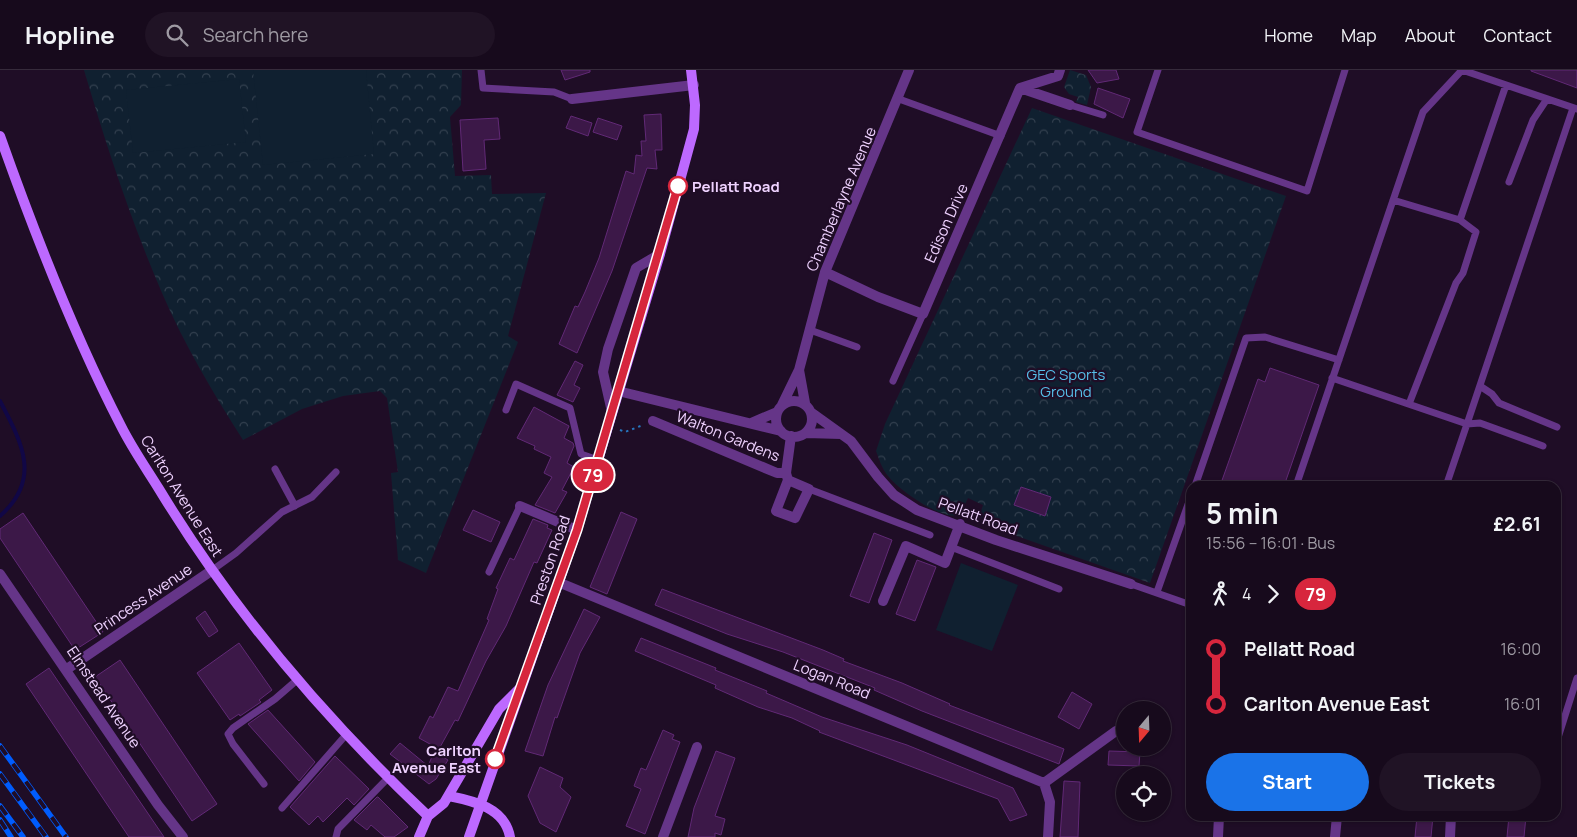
<!DOCTYPE html>
<html lang="en">
<head>
<meta charset="utf-8">
<style>
	body { margin:0; font-family:Manrope,sans-serif; background:#201325; color:#f1f3f6; height:100vh; display:flex; flex-direction:column; font-size:19px; white-space:nowrap }
	* { box-sizing:border-box; margin:0 }
	p { font-size:16px; color:#9e9aa3 }
	.icon { flex:none; width:28px; height:28px; fill:none; stroke:currentColor; stroke-width:2; stroke-linecap:round; stroke-linejoin:round }
	.map { position:relative; flex:1; overflow:hidden }
	.side { position:absolute; left:1186px; top:411px; width:375px; height:340px; display:flex; flex-direction:column; background:#170a1c; border-radius:15px; box-shadow:0 1px 4px #0004,0 0 0 1px #362b3b }
	.side>* { flex:none }
	.badge { padding:0 10px; border-radius:16px; font-size:18px; line-height:32px }
	.needle { width:32px; rotate:199deg }
	.tools { position:absolute; left:1116px; top:631px; display:grid; gap:10px }
	.tools a { display:grid; place-items:center; width:55px; height:55px; border-radius:50%; background:#170a1c; box-shadow:0 1px 4px #0004,0 0 0 1px #362b3b; font-size:25px }
	.map>.badge { position:absolute; translate:-50% -50%; box-shadow:0 0 0 2px #fff }
	.legs { display:flex; align-items:center; gap:8px; height:55px; padding:0 20px; font-size:16px }
	.legs p { margin-inline-start:auto }
	.head { display:flex; align-items:center; justify-content:space-between; height:85px; padding:0 20px }
	h1 { font-size:28px; font-weight:700; line-height:38px }
	.action { display:flex; gap:10px; margin-top:auto; padding:10px 20px }
	.action a { flex:1; height:58px; border-radius:30px; background:#1a73e8; color:#fff; font-size:20px; font-weight:700; line-height:58px; text-align:center }
	.action a+a { background:#201325; color:#f1f3f6 }
	ul { padding:0 20px; list-style:none }
	li { display:flex; align-items:center; gap:18px; height:55px; font-size:19px }
	li i { display:grid; place-items:center; width:8px; height:100%; margin:0 6px; background:currentColor }
	li i::after { content:''; width:12px; height:12px; margin:-6px; border:4px solid; border-radius:50%; background:#170a1c }
	li p { margin-inline-start:auto }
	li:first-child i { background:linear-gradient(#0000 50%,currentColor 0) }
	li:last-child i { background:linear-gradient(currentColor 50%,#0000 0) }
	header { display:flex; align-items:center; gap:30px; box-sizing:border-box; height:70px; padding:0 25px; background:#170a1c; border-bottom:1px solid #362b3b }
	header strong { font-size:24px }
	nav { display:flex; gap:28px; margin-inline-start:auto; font-size:18px }
	.search { width:350px; height:45px; background:#201325; display:flex; align-items:center; gap:12px; box-sizing:border-box; padding:0 18px; border-radius:28px; color:#9e9aa3; font-size:19px }
	.map>svg:first-child { display:block }
	.park { fill:url(#park-crowns) }
	.pitch { fill:#102030 }
	.lines { fill:none; stroke-linecap:round; stroke-linejoin:round }
	.stream { stroke:#110746; stroke-width:4 }
	.building { fill:#3c1848; stroke:#612976 }
	.path { stroke:#2776be; stroke-width:2; stroke-dasharray:2.5 4; stroke-linecap:butt }
	.lane { stroke:#653588; stroke-width:7 }
	.street { stroke:#653588; stroke-width:10 }
	.secondary { stroke:#bd69ff; stroke-width:10 }
	.rail-casing { stroke:#005cfd; stroke-width:5.5 }
	.rail { stroke:#1f0d26; stroke-width:4; stroke-dasharray:11; stroke-linecap:butt }
	.line-1-casing { stroke:#fff; stroke-width:11 }
	.line-1 { stroke:#d7263d; stroke-width:8 }
	.stop-1-dot { fill:#fff; stroke:#d7263d; stroke-width:2.5 }
	.labels { text-anchor:middle; dominant-baseline:central; stroke-width:4.5; stroke-linejoin:round; paint-order:stroke }
	.stop-label { font-size:15px; font-weight:bold; fill:#efd2ff; stroke:#1f0d26; text-anchor:start }
	.street-label { font-size:15px; fill:#efd2ff; stroke:#1f0d26 }
	.park-label { font-size:15px; fill:#56bee7; stroke:#1f0d26 }
</style>
</head>
<body>
<header>
<strong>Hopline</strong>
<div class="search"><svg class="icon" aria-label="search" viewBox="0 0 24 24"><circle cx="10" cy="10" r="6"/><path d="M15 15l6 6"/></svg>Search here</div>
<nav><a>Home</a><a>Map</a><a>About</a><a>Contact</a></nav>
</header>
<div class="map">
<svg width="1577" height="767" viewBox="0 0 1577 767">
	<defs>
		<pattern id="park-crowns" width="20" height="18" patternUnits="userSpaceOnUse" patternTransform="scale(1.25)"><rect width="20" height="18" fill="#102030"/><path d="M2 6a3 3 0 1 1 6 0M12 15a3 3 0 1 1 6 0" fill="none" stroke="#33404f"/></pattern>
	</defs>
	<rect width="100%" height="100%" fill="#1f0d26"/>
	<path class="park" d="M84,0H462L461,35L450,47L455,106L491,105L492,124L546,123L508,266L518,272L426,503L398,490L391,403L398,402L387,328L380,321L343,326L302,339L243,370C213,323 184,274 162,223C131,151 106,75 84,0Z
		M1070,0L1086,5L1091,17L1087,35L1076,32L1078,27L1069,24L1064,17Z
		M1032,38L1286,126L1150,513L994,458L997,448L988,449L979,447L983,435L968,428L960,445C942,451 899,420 888,406C882,399 879,389 876,381L885,354Z"/>
	<path class="pitch" d="M253,0H366L374,84L263,95Z
		M239,9L246,72L133,83L126,20Z
		M961,493L1018,515L992,581L936,560Z"/>
	<g class="lines">
		<path class="stream" d="M0,331C22,373 42,409 0,446"/>
	</g>
	<path class="building" d="M561,0H590V2L565,10Z
		M1088,0H1116L1119,9L1097,13Z
		M1531,0H1577V18L1531,1Z
		M1098,18L1130,29L1123,48L1094,34Z
		M661,44L662,80H655L657,99L647,98L612,201L577,283L559,274L575,236L578,237L585,222L599,188L626,101L634,104L636,85L642,86L641,71H646L644,45Z
		M571,46L592,53L588,66L566,58Z
		M498,48L500,69L484,70L486,99L463,101L460,50Z
		M598,48L622,56L617,70L593,62Z
		M575,291L583,295L574,315L580,318L573,332L557,325Z
		M1270,298L1319,315L1284,416H1220L1258,309L1265,312Z
		M534,337L569,356L564,368L573,373L574,376L567,393L574,397L562,420L567,422L555,443L535,435L552,407L544,403L551,387L534,379L535,376L517,368Z
		M1021,417L1051,427L1045,446L1014,435Z
		M473,440L500,452L491,472L463,460Z
		M621,442L637,449L607,524L590,517Z
		M23,443L103,562L75,580L0,468V459Z
		M533,449L548,455L547,458L552,460L537,493L534,492L506,556L486,591L458,651L455,650L439,679L419,668L430,646L433,648L448,617L458,621L489,550L487,549L498,519L496,518L510,488L514,490Z
		M874,463L892,470L869,533L850,526Z
		M917,490L936,497L915,551L896,544Z
		M662,519L823,580L844,589L843,591L902,613L950,634L949,635L1064,679L1059,694L922,641L874,620L875,618L783,582L727,564L655,535Z
		M584,539L600,547L580,583L557,648L555,647L543,686L525,681L548,615Z
		M205,541L218,561L209,567L196,548Z
		M641,568L716,598L715,600L767,621L766,623L822,647L907,675L1013,718L1027,745L1010,751L998,729L819,662L820,661L792,648L758,637L715,618L716,615L635,581Z
		M239,573L272,620L259,630L261,632L240,646L239,644L230,650L197,603Z
		M120,590L217,734L192,751L95,607Z
		M49,598L164,767H129L26,614Z
		M1072,622L1092,634L1079,659L1058,647Z
		M268,640L315,692L299,711L248,654Z
		M663,660L674,665L672,669L680,672L645,764L626,756L641,719L634,716L641,698L646,700Z
		M400,673L428,696L434,682L448,690L436,709L429,714L390,684Z
		M716,681L735,688L715,746L725,749L721,765L715,763V767H688L694,738Z
		M1109,681L1140,682L1139,696L1108,695Z
		M335,686L369,719L354,735L347,728L323,752L318,746L309,755L290,737Z
		M540,697L563,708L560,717L571,727L556,762L540,753L528,726Z
		M1064,711L1080,712L1078,767H1060Z
		M377,727H378L408,757L394,767H385L371,755L367,760L354,750Z
		M1417,746H1433L1431,767H1415Z
		M1509,746H1526L1524,767H1507Z"/>
	<g class="lines">
		<path class="path" d="M620,360L625,362L643,355"/>
		<path class="lane" d="M481,0L483,18L554,22L572,29
			M1158,0L1137,62L1307,121L1345,0
			M1462,0L1577,39
			M899,29L1001,66
			M1070,35L1103,45
			M1509,112L1533,50L1547,29
			M1393,130L1460,150
			M810,260L857,277
			M1332,308L1467,354L1573,38
			M893,311L923,244
			M1480,316L1492,324L1499,333L1557,357
			M1409,334L1456,213L1463,203L1476,162L1460,150L1506,15
			M506,340L516,314L570,338L581,384L598,390
			M275,399L295,436
			M1195,416L1246,268L1265,267L1339,290
			M1296,416L1423,42L1462,0
			M1446,416L1467,354L1480,353L1543,376
			M809,419L930,465
			M951,477L1059,519
			M211,501L236,483L282,442L312,427L336,402
			M489,502L520,436
			M1131,514L1191,535
			M1157,522L1191,426
			M1556,674L1577,608
			M264,714L233,674L228,664L233,658L275,629L297,610
			M282,738L345,666
			M336,767L338,759L388,708"/>
		<path class="street" d="M1020,18L1070,35
			M572,29L694,15
			M825,202L878,227L923,244L1020,18L1058,6L1060,0
			M799,300L805,333
			M618,321L781,361
			M776 349a18 18 0 1 1 36 0a18 18 0 1 1-36 0Z
			M782,335L799,300L825,202L909,0
			M612,342L603,302L608,279L636,198L660,184
			M812,343L851,371L878,407L894,425L917,440L996,470L1131,514
			M653,351L777,403H786
			M751,353L777,342
			M806,363L841,364
			M788,410L809,419L795,448L776,441L788,410L786,403L791,366
			M520,436L577,460
			M0,504L158,735L183,767
			M558,512L1044,713L1050,732L1048,767
			M883,531L906,476L945,493L960,454
			M67,599L211,501
			M1044,713L1116,661
			M663,767L697,677
			M1218,767L1219,746
			M1335,767L1337,746
			M1450,767L1451,746"/>
		<path class="secondary" d="M0,66C35,165 73,263 121,356C132,378 146,398 159,419C233,541 324,648 428,746
			M449,726C474,731 505,738 510,767
			M419,767L428,746L444,733L499,639L518,620
			M469,767L577,460L660,184L694,59L695,35L691,0"/>
		<defs>
			<path id="rail" d="M0,676L66,767
				M0,704L46,767
				M0,736L23,767
				M0,750L11,767"/>
		</defs>
		<use href="#rail" class="rail-casing"/>
		<use href="#rail" class="rail"/>
	</g>
	<g class="lines">
		<defs>
			<path id="line-1" d="M495,689L577,460L678,116"/>
		</defs>
		<use href="#line-1" class="line-1-casing"/>
		<use href="#line-1" class="line-1"/>
	</g>
	<g class="stop-1-dot">
		<circle cx="678" cy="116" r="9"/>
		<circle cx="495" cy="689" r="9"/>
	</g>
	<g class="labels">
		<g class="stop-label">
			<text x="692" y="116">Pellatt Road</text>
			<text x="481" y="680" text-anchor="end">Carlton<tspan x="481" dy="17">Avenue East</tspan></text>
		</g>
		<g class="street-label">
			<text transform="translate(841 129) rotate(-67)">Chamberlayne Avenue</text>
			<text transform="translate(946 153) rotate(-66)">Edison Drive</text>
			<text transform="translate(728 366) rotate(22)">Walton Gardens</text>
			<text transform="translate(182 426) rotate(58)">Carlton Avenue East</text>
			<text transform="translate(978 446) rotate(20)">Pellatt Road</text>
			<text transform="translate(550 490) rotate(-71)">Preston Road</text>
			<text transform="translate(143 529) rotate(-34)">Princess Avenue</text>
			<text transform="translate(832 609) rotate(22)">Logan Road</text>
			<text transform="translate(104 627) rotate(56)">Elmstead Avenue</text>
		</g>
		<g class="park-label">
			<text x="1066" y="304">GEC Sports<tspan x="1066" dy="17">Ground</tspan></text>
		</g>
	</g>
</svg>
<div class="tools">
<a><svg class="needle" viewBox="-14 -14 28 28"><path d="M0-13l5 13h-10z" fill="#e53935"/><path d="M0 13l5-13h-10z" fill="#9e9aa3"/></svg></a>
<a><svg class="icon" aria-label="locate" viewBox="0 0 24 24"><circle cx="12" cy="12" r="6"/><path d="M12 2v4M12 18v4M2 12h4M18 12h4"/></svg></a>
</div>
<b class="badge" style="left:593px;top:405px;background:#d7263d;color:#fff">79</b>
<section class="side">
<div class="head"><div><h1>5 min</h1><p>15:56 – 16:01 · Bus</p></div><b>£2.61</b></div>
<div class="legs"><svg class="icon" aria-label="walk" viewBox="0 0 24 24"><circle cx="13" cy="4" r="2"/><path d="M13 8l-2 6 4 7M11 14l-3 7M7 12l3-4h3l4 4"/></svg>4<svg class="icon" aria-label="forward" viewBox="0 0 24 24"><path d="M9 5l7 7-7 7"/></svg><b class="badge" style="background:#d7263d;color:#fff">79</b></div>
<ul>
<li><i style="color:#d7263d"></i><b>Pellatt Road</b><p>16:00</p></li>
<li><i style="color:#d7263d"></i><b>Carlton Avenue East</b><p>16:01</p></li>
</ul>
<div class="action"><a>Start</a><a>Tickets</a></div>
</section>
</div>
</body>
</html>
